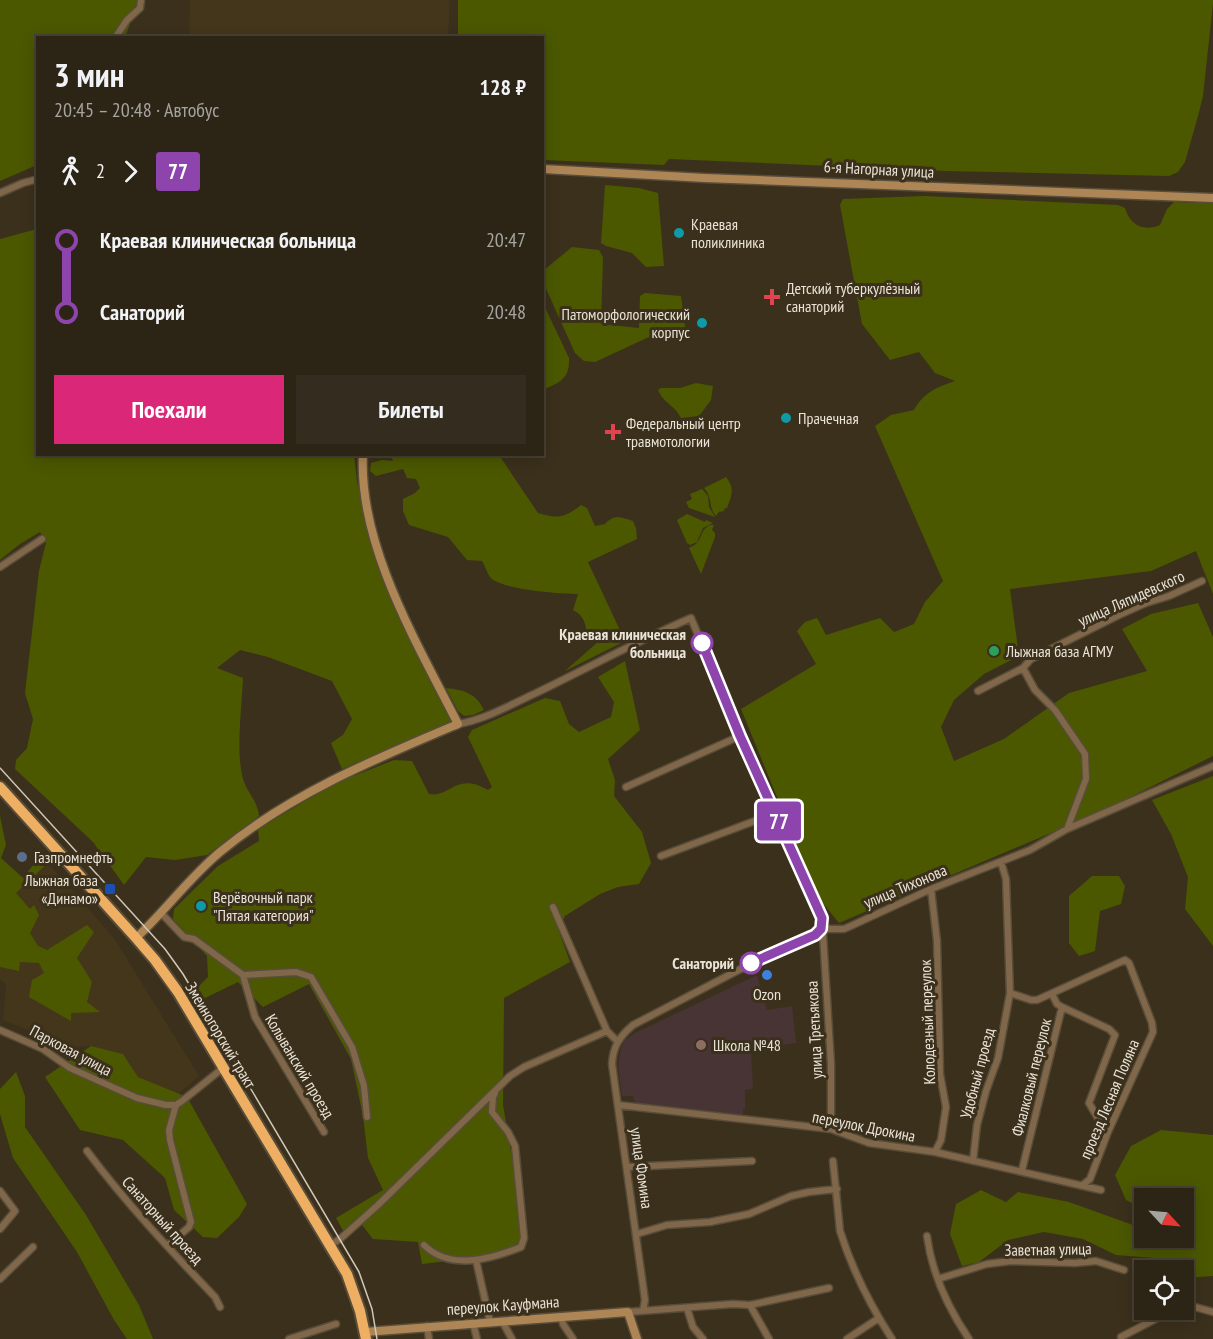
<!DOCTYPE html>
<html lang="ru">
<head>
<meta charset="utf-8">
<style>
	body { margin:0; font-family:"PT Sans Narrow",sans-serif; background:#342c1e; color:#f1f3f6; height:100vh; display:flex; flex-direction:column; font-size:22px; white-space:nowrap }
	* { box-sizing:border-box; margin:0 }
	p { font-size:20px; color:#a6a4a0 }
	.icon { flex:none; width:33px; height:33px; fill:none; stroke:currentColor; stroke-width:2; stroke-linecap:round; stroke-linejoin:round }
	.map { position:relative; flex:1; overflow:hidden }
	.sheet { position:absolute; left:36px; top:36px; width:508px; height:420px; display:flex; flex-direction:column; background:#2c2415; border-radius:0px; box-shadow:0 3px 15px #0003,0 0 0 2px #484134 }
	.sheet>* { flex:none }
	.badge { padding:0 12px; border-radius:4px; font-size:21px; line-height:39px }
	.needle { width:39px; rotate:116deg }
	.buttons { position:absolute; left:1134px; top:1188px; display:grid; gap:12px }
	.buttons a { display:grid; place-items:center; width:60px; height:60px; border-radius:0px; background:#2c2415; box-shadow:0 3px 15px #0003,0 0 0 2px #484134; font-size:30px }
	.map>.badge { position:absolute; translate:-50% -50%; box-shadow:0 0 0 3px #fff }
	.legs { display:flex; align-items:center; gap:9px; height:66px; padding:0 18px; font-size:20px }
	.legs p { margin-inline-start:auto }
	.overview { display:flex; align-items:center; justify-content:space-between; height:102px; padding:0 18px }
	h1 { font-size:33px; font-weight:700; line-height:45px }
	.action { display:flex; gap:12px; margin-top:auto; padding:12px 18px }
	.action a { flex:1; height:69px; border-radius:0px; background:#db2777; color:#fff; font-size:24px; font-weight:700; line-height:69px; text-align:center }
	.action a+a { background:#342c1e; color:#f1f3f6 }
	ul { padding:0 18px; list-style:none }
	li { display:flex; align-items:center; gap:21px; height:72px; font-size:22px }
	li i { display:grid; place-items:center; width:9px; height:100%; margin:0 8px; background:currentColor }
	li i::after { content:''; width:15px; height:15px; margin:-8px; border:4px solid; border-radius:50%; background:#2c2415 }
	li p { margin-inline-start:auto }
	li:first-child i { background:linear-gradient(#0000 50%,currentColor 0) }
	li:last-child i { background:linear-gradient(currentColor 50%,#0000 0) }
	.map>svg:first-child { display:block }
	.built { fill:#44361b }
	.education { fill:#483335 }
	.green { fill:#4b5800 }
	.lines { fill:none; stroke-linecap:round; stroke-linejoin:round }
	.street-casing { stroke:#574d3a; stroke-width:9 }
	.secondary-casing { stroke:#574d3a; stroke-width:11 }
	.highway-casing { stroke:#574d3a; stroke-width:14 }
	.street { stroke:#81674a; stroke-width:6 }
	.secondary { stroke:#ae8555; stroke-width:8 }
	.highway { stroke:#efaf62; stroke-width:10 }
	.tram { stroke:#d0c9bc; stroke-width:1.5 }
	.line-1-casing { stroke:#fff; stroke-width:14 }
	.line-1 { stroke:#8e44ad; stroke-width:9 }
	.culture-dot { fill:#0f9aa8; stroke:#3b301c; stroke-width:2 }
	.health-dot { fill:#e0444e; stroke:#3b301c; stroke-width:2 }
	.stop-1-dot { fill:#fff; stroke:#8e44ad; stroke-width:3 }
	.leisure-dot { fill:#2e9e5b; stroke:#3b301c; stroke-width:2 }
	.service-dot { fill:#5c6f8a; stroke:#3b301c; stroke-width:2 }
	.transit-dot { fill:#1a4fb4; stroke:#3b301c; stroke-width:2 }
	.shop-dot { fill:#3f7fe0; stroke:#3b301c; stroke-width:2 }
	.education-dot { fill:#8d6e63; stroke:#3b301c; stroke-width:2 }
	.labels { text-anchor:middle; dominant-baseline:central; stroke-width:6; stroke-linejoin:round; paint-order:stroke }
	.street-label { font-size:16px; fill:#eae3d7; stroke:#3b301c }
	.poi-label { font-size:16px; fill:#eae3d7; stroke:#3b301c; text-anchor:start }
	.stop-label { font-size:16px; font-weight:bold; fill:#eae3d7; stroke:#3b301c; text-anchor:end }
</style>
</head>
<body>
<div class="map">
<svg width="1213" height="1339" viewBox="0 0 1213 1339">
	<rect width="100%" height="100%" fill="#3b301c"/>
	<path class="built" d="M190,0H450L448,37H189Z
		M48,863L114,938L199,1076L178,1094L138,1077L123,1054L91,1046L71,1047L3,1020L6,984L0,979V922L16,893Z"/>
	<path class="education" d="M757,975L767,1010L792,1006L796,1043L751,1049L753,1089L745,1090V1109H743V1115L635,1103L633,1096H622L618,1066L621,1048L625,1040L635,1033Z"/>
	<path class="green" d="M0,0H139L125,37L38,38L37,165L0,181Z
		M458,0H1213V3L1203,96L1198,116L1185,162L1178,172L1169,176L947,171L669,159L664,165L543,160V38L458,37Z
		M605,185L639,188L658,193L664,266L646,267L632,253L606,246L601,243Z
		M925,196L1118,205L1125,208C1130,225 1143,232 1160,225L1167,209L1174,202L1213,203V594L1196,551L1151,571L1010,589L1019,656L984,674L954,700L941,727L954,761L1004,739L1069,693L1147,671L1122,629L1151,614L1198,603L1213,637V756L1100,812L839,923L818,897L741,709L816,664L797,631L805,622L817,618L826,635L880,618L894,632L914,624L925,602L943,581L875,426L891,415L914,410C923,393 937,387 955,381L935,373L919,352L890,360L862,324L840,205L843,199Z
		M37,229L38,454L354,455L357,481L368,535L385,586L452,721L342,769L331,743L343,735L352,719L332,681L268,657L240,650L217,668L243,678C242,705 235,758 244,782C249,795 258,802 259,816L207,855L175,860L146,857L124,885L93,842L15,769L16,760L27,748L33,719L25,693L39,571L46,543L40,532L20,544L0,560V239Z
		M572,247L599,250L603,257L601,324L639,328L640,296L645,293L681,296L686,333L664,330L595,362L584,361L575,353L543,282V271Z
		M543,303L569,358C570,379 560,382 543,390Z
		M696,383L713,386L711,400L699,416L681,418C675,405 664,404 658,390L661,388H680Z
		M391,455H499L538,513C557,519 565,518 581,505L587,508L595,526L605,524C614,514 621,517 633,521L636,528L637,539L588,562L625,641L565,671L599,641L587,638C586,625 585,616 573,610L578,594C560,594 503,590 491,578C487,574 485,565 482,561L467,560L448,537L409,525L403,511V499L415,493L420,488L416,479L407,478L403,469L376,476L370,471L371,463L382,460L393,461Z
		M726,477C735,488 732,495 727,508H725L724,511L719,512L716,516C708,508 713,497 704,488Z
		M702,489L708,496L709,507L715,517L689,508L686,502L692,499L690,494Z
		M687,514L705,522L706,520L713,523L703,528L697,542L690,545L687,543L677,520Z
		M710,525H714L712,530L715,533V537L701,574L689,548C704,542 698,531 710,525Z
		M625,661L640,730L608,759L615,780L614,796L642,832L651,863L639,884L618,887L600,894L565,916L558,929L570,962L504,998L503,1105L526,1239L509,1254L422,1264L418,1242L373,1239L362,1225L346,1236L336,1218L383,1190L368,1158L363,1116L351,1059L309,984L263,1007L238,982L203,999L196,989L208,977L207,956L173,919L174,909L218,866L259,841L258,829L336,783L394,760L412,761L429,794C450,798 456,771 488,790L492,787L468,737L472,730L545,698L560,701L569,724L579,732L611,717L614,702L598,677Z
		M446,688C464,690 476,693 484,710L473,715L464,716L458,711Z
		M1213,776V946L1185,909L1188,877L1171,834L1152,800Z
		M0,816L6,845L1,858L23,878L37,860L48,863L16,893L30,909L34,905L39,915L30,933L38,946L47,950L87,925L94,932L77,958L92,982L87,1002L100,1012L71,1013V1021L29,997L32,980L44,973L39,963L20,962L19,971L0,967Z
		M1092,876H1119L1125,886L1121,904L1100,911L1095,951L1079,956L1069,943V896Z
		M91,1046L123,1054L138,1077L187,1097L247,1204L239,1217L217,1238L203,1237L174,1210L165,1178L123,1140L80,1130L45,1077Z
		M16,1072L25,1096V1127L86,1215L139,1305L153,1339H127L114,1320L77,1252L13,1158L0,1114V1089Z
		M1161,1130L1213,1135V1276L1184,1278V1270H1166L1154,1258L1116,1255L1083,1239L1044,1232L1008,1240L979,1262L962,1266L950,1234L956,1204L981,1190L1006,1202L1018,1192L1069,1202L1144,1229V1238H1184V1198H1144V1209L1126,1200L1115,1175L1131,1146Z"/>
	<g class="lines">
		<defs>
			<path id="street" d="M115,38L127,20L140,8L141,0
				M0,193L23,183L38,179
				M0,567L42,539
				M1023,668L1035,690L1055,710L1085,754L1086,779L1067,829
				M978,691L1023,668L1031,659L1119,615L1146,603L1169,596L1202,581
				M458,724C484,720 510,705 534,694C586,669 637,641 691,618L740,736L822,918L831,1064V1129
				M626,787L740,736
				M661,856L776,813
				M931,889L937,941L940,1074L946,1107L941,1140L935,1152
				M553,907L607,1031L617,1041
				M161,913L184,937L194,939L243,975L255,1017L324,1132
				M243,975L296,972L311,977L352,1047L364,1086L367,1117
				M1010,993L1031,1000H1037L1125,960L1129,963L1152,1023L1153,1032L1108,1132L1090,1179L1084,1184
				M1062,1007L1109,1029L1115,1035L1089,1103L1102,1125L1108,1132
				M0,1030L43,1049L70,1068L137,1098L166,1105H176L182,1101L223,1068
				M618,1105L831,1129L869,1143L935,1152L1101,1190
				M87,1151C126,1203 170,1250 215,1297L220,1307
				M833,1161L840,1231C852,1269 870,1305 892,1339
				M973,1161L977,1125L986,1091L998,1058L1010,993L1006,879L1001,862
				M628,1167L752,1161
				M1022,1170L1062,1007L1057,1004L1052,994
				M0,1191L15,1211L0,1229
				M637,1234L667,1225L710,1222L749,1214L791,1196L809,1192L837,1189
				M927,1236C932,1274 948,1308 969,1339
				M330,1245L340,1239L378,1205L510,1076L524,1067L607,1031
				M424,1245C450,1271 491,1259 521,1247L524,1238L515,1146L508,1132L492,1112L493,1097L495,1093
				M167,1246L189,1227L191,1222L170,1140L169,1130L176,1105
				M476,1260L490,1322
				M0,1279L33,1247
				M938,1279L987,1264L1011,1261L1075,1263L1096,1261L1124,1270
				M1184,1304L1213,1312
				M750,1305L769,1339
				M687,1308L693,1327L703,1339
				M643,1311L645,1300L612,1064C613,1046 620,1036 633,1025L758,960L815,935L821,929H844L853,925L931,889L1030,850L1067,829L1213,766
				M628,1312L733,1304L750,1305L829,1288
				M561,1316L563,1324L573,1339
				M502,1321L512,1339
				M473,1323L477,1339
				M427,1326L429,1339
				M1121,1337L1173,1310
				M289,1339L336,1324
				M847,1339L879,1318"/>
			<path id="secondary" d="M543,169L705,178L1213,198
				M136,938C165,911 189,878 220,852C290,794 375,759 458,724C418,645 358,545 363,454
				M365,1332L628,1312L637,1339"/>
			<path id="highway" d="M0,787L136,938L155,960L178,992L347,1274L360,1311L366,1339"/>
		</defs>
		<use href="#street" class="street-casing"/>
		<use href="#secondary" class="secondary-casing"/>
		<use href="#highway" class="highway-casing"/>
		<use href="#street" class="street"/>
		<use href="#secondary" class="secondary"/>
		<use href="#highway" class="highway"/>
		<path class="tram" d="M0,768L165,949L183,974L359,1272L372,1309L377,1339"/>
	</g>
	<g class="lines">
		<defs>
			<path id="line-1" d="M702,643L740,736L822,918L821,929L815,935L751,963"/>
		</defs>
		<use href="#line-1" class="line-1-casing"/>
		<use href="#line-1" class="line-1"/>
	</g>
	<g class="culture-dot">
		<circle cx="679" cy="233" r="6"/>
		<circle cx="702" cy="323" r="6"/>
		<circle cx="786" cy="418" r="6"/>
		<circle cx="201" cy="906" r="6"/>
	</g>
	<g class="health-dot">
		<path d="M769 288h6v6h6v6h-6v6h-6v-6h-6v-6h6z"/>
		<path d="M610 423h6v6h6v6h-6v6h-6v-6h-6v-6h6z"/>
	</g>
	<g class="stop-1-dot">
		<circle cx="702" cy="643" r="10"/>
		<circle cx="751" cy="963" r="10"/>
	</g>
	<circle class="leisure-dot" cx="994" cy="651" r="6"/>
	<circle class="service-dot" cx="22" cy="857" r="6"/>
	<rect class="transit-dot" x="104" y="883" width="12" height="12" rx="3"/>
	<circle class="shop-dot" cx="767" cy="975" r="6"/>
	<circle class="education-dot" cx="701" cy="1045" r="6"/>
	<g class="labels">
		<g class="street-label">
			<text transform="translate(879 169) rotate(3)">6-я Нагорная улица</text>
			<text transform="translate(1131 598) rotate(-24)">улица Ляпидевского</text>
			<text transform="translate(905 886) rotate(-23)">улица Тихонова</text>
			<text transform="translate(927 1022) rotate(-92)">Колодезный переулок</text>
			<text transform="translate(814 1030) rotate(-93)">улица Третьякова</text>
			<text transform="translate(221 1035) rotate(59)">Змеиногорский тракт</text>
			<text transform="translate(71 1050) rotate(28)">Парковая улица</text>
			<text transform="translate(300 1066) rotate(59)">Колыванский проезд</text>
			<text transform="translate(977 1073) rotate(-75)">Удобный проезд</text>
			<text transform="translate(1031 1077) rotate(-76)">Фиалковый переулок</text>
			<text transform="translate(1109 1099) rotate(-67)">проезд Лесная Поляна</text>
			<text transform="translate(864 1126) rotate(11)">переулок Дрокина</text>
			<text transform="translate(642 1168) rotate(82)">улица Фомина</text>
			<text transform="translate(163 1220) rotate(48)">Санаторный проезд</text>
			<text transform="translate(1048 1249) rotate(-1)">Заветная улица</text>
			<text transform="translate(503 1305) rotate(-4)">переулок Кауфмана</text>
		</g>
		<g class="poi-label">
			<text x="691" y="224">Краевая<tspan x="691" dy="18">поликлиника</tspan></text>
			<text x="786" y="288">Детский туберкулёзный<tspan x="786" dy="18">санаторий</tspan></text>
			<text x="690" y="314" text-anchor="end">Патоморфологический<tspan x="690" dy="18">корпус</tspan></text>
			<text x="798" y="418">Прачечная</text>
			<text x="626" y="423">Федеральный центр<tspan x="626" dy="18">травмотологии</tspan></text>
			<text x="1006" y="651">Лыжная база АГМУ</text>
			<text x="34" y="857">Газпромнефть</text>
			<text x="98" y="880" text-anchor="end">Лыжная база<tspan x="98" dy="18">«Динамо»</tspan></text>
			<text x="213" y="897">Верёвочный парк<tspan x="213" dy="18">"Пятая категория"</tspan></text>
			<text x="767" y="994" text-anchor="middle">Ozon</text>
			<text x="713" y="1045">Школа №48</text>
		</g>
		<g class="stop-label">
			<text x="686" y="634">Краевая клиническая<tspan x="686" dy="18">больница</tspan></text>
			<text x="734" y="963">Санаторий</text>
		</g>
	</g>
</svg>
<div class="buttons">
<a><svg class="needle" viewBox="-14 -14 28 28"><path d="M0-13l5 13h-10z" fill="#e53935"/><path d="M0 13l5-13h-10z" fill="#a6a4a0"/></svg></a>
<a><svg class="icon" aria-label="locate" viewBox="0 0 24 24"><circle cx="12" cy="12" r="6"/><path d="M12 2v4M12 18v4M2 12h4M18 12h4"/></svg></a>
</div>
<b class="badge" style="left:779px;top:821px;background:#8e44ad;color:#fff">77</b>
<section class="sheet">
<div class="overview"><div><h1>3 мин</h1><p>20:45 – 20:48 · Автобус</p></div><b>128 ₽</b></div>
<div class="legs"><svg class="icon" aria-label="walk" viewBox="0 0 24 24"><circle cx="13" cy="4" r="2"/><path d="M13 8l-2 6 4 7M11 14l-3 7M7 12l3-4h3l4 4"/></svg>2<svg class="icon" aria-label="forward" viewBox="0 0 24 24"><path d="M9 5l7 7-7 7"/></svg><b class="badge" style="background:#8e44ad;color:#fff">77</b></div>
<ul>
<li><i style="color:#8e44ad"></i><b>Краевая клиническая больница</b><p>20:47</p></li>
<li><i style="color:#8e44ad"></i><b>Санаторий</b><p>20:48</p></li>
</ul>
<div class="action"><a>Поехали</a><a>Билеты</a></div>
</section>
</div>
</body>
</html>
